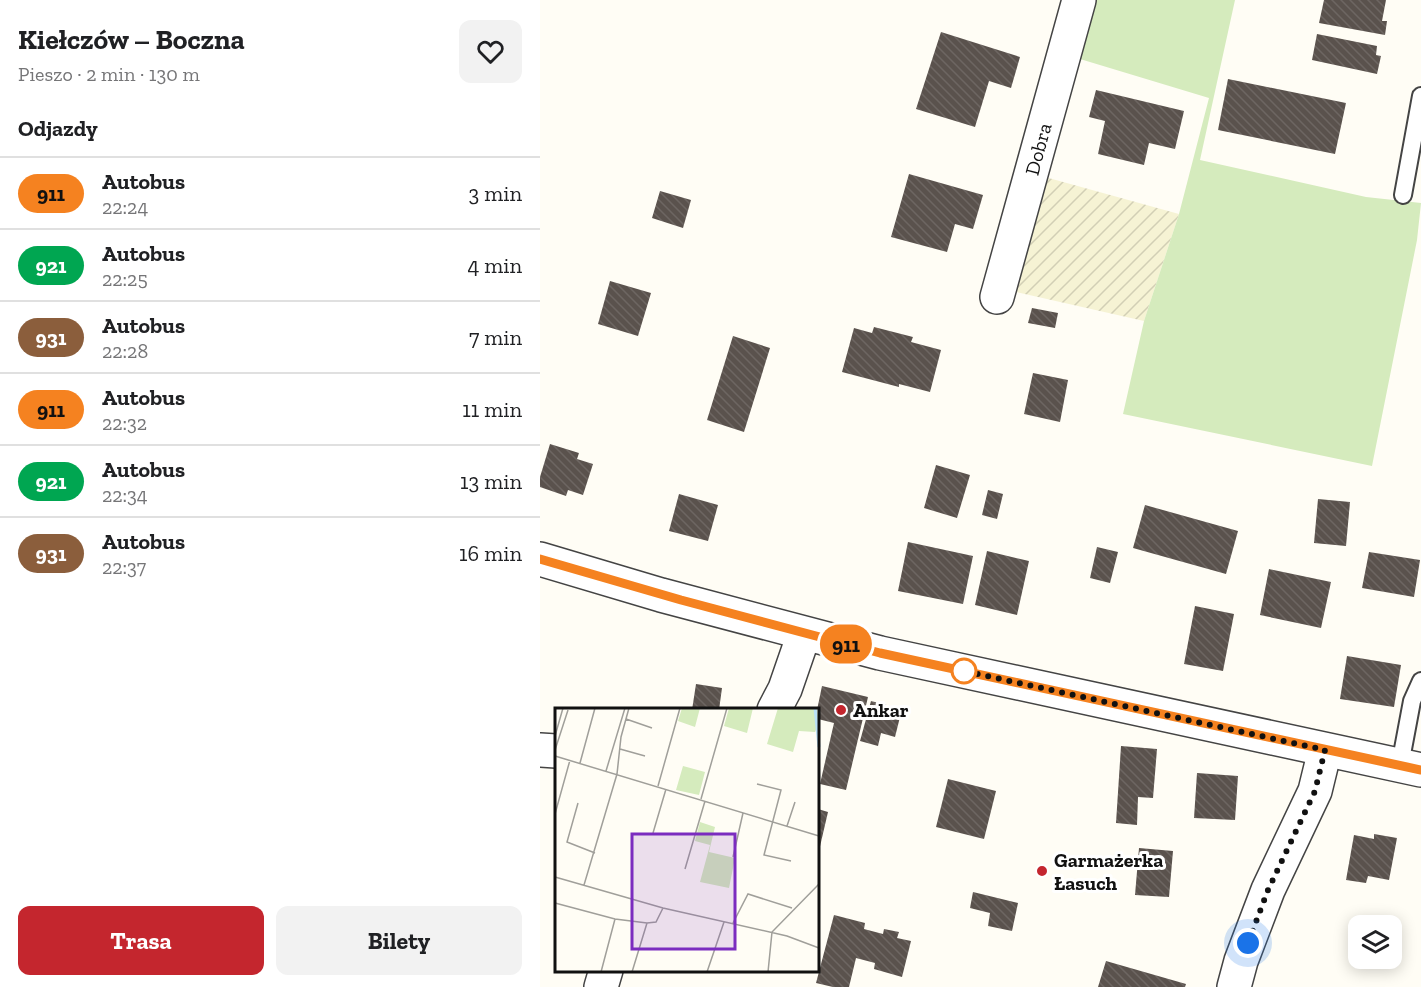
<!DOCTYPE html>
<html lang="pl">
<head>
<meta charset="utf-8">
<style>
	body { margin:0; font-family:"Zilla Slab",serif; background:#f2f2f2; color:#202124; height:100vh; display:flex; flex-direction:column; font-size:22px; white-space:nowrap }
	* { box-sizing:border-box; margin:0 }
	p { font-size:20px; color:#757577 }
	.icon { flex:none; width:33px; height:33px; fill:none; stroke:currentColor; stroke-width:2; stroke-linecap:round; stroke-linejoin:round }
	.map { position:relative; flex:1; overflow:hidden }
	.sheet { display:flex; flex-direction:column; background:#fff; width:540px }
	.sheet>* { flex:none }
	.badge { padding:0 12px; border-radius:20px; font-size:21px; line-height:39px }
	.fabs { position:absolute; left:808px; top:915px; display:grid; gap:12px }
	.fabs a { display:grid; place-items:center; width:54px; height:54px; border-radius:12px; background:#fff; box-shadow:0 3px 15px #0003; font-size:30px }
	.you { position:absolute; width:30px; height:30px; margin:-15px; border:4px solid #fff; border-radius:50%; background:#1a73e8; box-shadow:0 0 0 9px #1a73e833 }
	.map>.badge { position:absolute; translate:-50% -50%; box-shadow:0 0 0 3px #fff }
	h2 { padding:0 18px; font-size:22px; line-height:54px }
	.round { display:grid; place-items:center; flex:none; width:63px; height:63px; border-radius:12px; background:#f2f2f2 }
	.headline { display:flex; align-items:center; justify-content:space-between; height:102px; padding:0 18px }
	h1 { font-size:28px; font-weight:700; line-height:45px }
	.primary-button { display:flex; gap:12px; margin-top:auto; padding:12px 18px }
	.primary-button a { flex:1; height:69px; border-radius:12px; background:#c4262e; color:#fff; font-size:24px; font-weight:700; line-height:69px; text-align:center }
	.primary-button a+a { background:#f2f2f2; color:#202124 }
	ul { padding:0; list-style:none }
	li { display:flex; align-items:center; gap:18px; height:72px; padding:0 18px; border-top:2px solid #e0e0e0 }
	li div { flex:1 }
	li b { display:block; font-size:22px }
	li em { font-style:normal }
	li .badge { min-width:66px; font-weight:700; text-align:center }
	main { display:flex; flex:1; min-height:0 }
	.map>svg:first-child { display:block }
	.farmland { fill:url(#farmland-furrows) }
	.grass { fill:#d5ebbd }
	.building { fill:url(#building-back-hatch) }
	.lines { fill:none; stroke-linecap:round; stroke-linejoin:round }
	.service-casing { stroke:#444; stroke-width:20 }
	.minor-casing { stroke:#444; stroke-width:36 }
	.tertiary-casing { stroke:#444; stroke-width:36 }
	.service { stroke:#fff; stroke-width:16 }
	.minor { stroke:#fff; stroke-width:33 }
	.tertiary { stroke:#fff; stroke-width:33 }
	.line-casing { stroke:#fff; stroke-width:14 }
	.line { stroke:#f58220; stroke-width:9 }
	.walk { stroke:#111; stroke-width:6; stroke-dasharray:0 10.8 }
	.stop-dot { fill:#fff; stroke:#f58220; stroke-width:3 }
	.poi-dot { fill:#c4262e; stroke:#fff; stroke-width:2 }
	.labels { text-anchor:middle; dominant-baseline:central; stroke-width:6; stroke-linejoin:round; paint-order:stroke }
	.street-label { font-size:20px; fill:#111; stroke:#fff }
	.poi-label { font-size:20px; font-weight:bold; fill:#111; stroke:#fff; text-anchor:start }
	.inset-river { fill:none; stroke:#b9e0f7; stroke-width:3 }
	.inset-road { fill:none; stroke:#a09f9a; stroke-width:1.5 }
	.view { fill:#7b2cbf; fill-opacity:0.15; stroke:#7b2cbf; stroke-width:3 }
	.inset-edge { fill:none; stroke:#111; stroke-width:3 }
</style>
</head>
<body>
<main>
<section class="sheet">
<div class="headline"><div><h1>Kiełczów – Boczna</h1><p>Pieszo · 2 min · 130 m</p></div><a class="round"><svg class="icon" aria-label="heart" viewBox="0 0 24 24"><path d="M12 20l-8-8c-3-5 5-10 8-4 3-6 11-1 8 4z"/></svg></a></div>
<h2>Odjazdy</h2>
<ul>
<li><span class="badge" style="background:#f58220;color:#111">911</span><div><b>Autobus</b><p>22:24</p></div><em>3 min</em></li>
<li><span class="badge" style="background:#00a651;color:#fff">921</span><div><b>Autobus</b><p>22:25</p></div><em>4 min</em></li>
<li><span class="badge" style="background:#8b5e3c;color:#fff">931</span><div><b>Autobus</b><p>22:28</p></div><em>7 min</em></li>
<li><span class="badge" style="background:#f58220;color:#111">911</span><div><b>Autobus</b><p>22:32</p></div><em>11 min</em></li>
<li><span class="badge" style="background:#00a651;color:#fff">921</span><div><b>Autobus</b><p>22:34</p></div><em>13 min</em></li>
<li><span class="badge" style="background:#8b5e3c;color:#fff">931</span><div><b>Autobus</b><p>22:37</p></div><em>16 min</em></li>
</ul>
<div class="primary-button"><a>Trasa</a><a>Bilety</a></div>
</section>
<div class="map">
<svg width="881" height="987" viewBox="0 0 881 987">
	<defs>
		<pattern id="farmland-furrows" width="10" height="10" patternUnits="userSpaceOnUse" patternTransform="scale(1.5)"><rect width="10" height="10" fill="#f6f3d4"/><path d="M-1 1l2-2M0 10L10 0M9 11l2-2" fill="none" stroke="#d2cfb5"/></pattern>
		<pattern id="building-back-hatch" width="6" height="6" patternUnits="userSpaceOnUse" patternTransform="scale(1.5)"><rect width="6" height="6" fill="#5a524d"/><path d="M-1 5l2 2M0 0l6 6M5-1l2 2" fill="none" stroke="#6d6662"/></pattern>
	</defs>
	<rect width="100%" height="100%" fill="#fffdf5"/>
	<path class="farmland" d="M505,177L639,214L604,321L476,292Z"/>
	<path class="grass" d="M555,0H695L660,160L826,197L881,203L877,240L832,466L583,414L604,321L639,214L669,98L540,59Z"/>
	<path class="building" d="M784,0H846L842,21H847L845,35L779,23Z
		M401,32L480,57L471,88L449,81L435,127L376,109Z
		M777,34L837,46L836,55L841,56L837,74L772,60Z
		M688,79L806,103L795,154L678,130Z
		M556,90L644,111L635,149L609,143L604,165L558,154L565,121L549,117Z
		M369,174L443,195L433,229L415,224L407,252L351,237Z
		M120,191L151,200L143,228L112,218Z
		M70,281L111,293L98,336L58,324Z
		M492,308L518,313L515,328L488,323Z
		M334,327L373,337L371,342L401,350L390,392L359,384V387L302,372L314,328L332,333Z
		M193,336L230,348L204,432L167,420Z
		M493,373L528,380L520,422L484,414Z
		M10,444L39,453L37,459L53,464L43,495L28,490L26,496L0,487V477Z
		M396,465L430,475L417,518L384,508Z
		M448,490L463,494L457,519L442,515Z
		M139,494L178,505L168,541L129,531Z
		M778,499L810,502L806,546L774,543Z
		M605,505L698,531L686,574L593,548Z
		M368,542L433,556L423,604L358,591Z
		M557,547L578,552L570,583L550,578Z
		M447,551L489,561L477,615L435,605Z
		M829,552L880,560L874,597L822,588Z
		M729,569L791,582L781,628L720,615Z
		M655,606L694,614L683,671L644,664Z
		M807,656L861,665L854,707L800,699Z
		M156,684L182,688L179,710H152Z
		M282,686L328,697L306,790L280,784L294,723L278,719L277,710Z
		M331,701L362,709L355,737L341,733L338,746L320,741Z
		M581,746L617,749L613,798L598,797L597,825L576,823Z
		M657,773L698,776L695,820L654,818Z
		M408,779L456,791L444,839L396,827Z
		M278,809L288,812L278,855Z
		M834,834L857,838L849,880L828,876L826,883L806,880L814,835L834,839Z
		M599,848L633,851L629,897L595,895Z
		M433,892L478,903L472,931L448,926L450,913L430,908Z
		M294,915L325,923L324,929L343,934L344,929L359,932L357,938L371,941L362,977L334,969L335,963L316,958L309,987H293L276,983Z
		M566,961L646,984L645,987H558Z"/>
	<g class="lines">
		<defs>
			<path id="service" d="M863,195L881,96
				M860,765L872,701L881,681"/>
			<path id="minor" d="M457,297L539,0
				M234,710L245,689L264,634
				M0,750L16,751
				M61,987L66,970
				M694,987L701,961L728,890L775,791L785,750"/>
			<path id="tertiary" d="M0,559L121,595L340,653L881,770"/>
		</defs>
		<use href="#service" class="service-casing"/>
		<use href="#minor" class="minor-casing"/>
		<use href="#tertiary" class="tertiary-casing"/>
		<use href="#service" class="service"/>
		<use href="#minor" class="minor"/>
		<use href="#tertiary" class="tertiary"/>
	</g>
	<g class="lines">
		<defs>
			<path id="line" d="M0,559L141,600L340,653L881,770"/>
		</defs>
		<use href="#line" class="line-casing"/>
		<use href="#line" class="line"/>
		<path class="walk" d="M424,671L415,669L785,750L775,791L728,890L708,943"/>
	</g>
	<circle class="stop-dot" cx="424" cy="671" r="12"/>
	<g class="poi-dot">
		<circle cx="301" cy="710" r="6"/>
		<circle cx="502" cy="871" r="6"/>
	</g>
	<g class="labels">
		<g class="street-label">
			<text transform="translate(498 149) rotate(-75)">Dobra</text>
		</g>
		<g class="poi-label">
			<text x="313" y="710">Ankar</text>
			<text x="514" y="860">Garmażerka<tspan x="514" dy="23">Łasuch</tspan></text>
		</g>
	</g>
	<g transform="translate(15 708)">
		<rect width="264" height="264" fill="#fffdf5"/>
		<path d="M127,0H145L140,19L123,13ZM174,0H198L192,25L169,18ZM223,0H262L264,15L260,24L244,23L238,44L212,36ZM128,58L150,64L144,87L121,82ZM145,114L160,119L154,144L180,150L174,180L145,174L155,137L140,133Z" fill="#d5ebbd"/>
		<path class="inset-river" d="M260,0L264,39"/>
		<path class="inset-road" d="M71,11L97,20M0,28L8,0M65,41L90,48M0,42L13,2M0,48L264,128M25,55L40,0M51,63L70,0M202,76L226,82L209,147L236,153M103,78L125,0M146,91L172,0M23,95L12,134L40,145M0,106L15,52M232,118L240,94M98,125L111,81M178,149L188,105M130,161L150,93M0,169L108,200L232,228L264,240M29,177L62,66L66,29L74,0M0,195L60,211L92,215L101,214L108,200M178,215L193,186L237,200M46,264L60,211M77,264L92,215M152,264L169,214M213,264L217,224L264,176"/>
		<path class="view" d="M77,126H180V241H77Z"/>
		<rect width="264" height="264" class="inset-edge"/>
	</g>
</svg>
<div class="fabs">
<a><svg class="icon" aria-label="layers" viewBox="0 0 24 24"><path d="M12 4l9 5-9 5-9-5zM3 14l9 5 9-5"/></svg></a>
</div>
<div class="you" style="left:708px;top:943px"></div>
<b class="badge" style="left:306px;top:644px;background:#f58220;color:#111">911</b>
</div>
</main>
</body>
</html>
